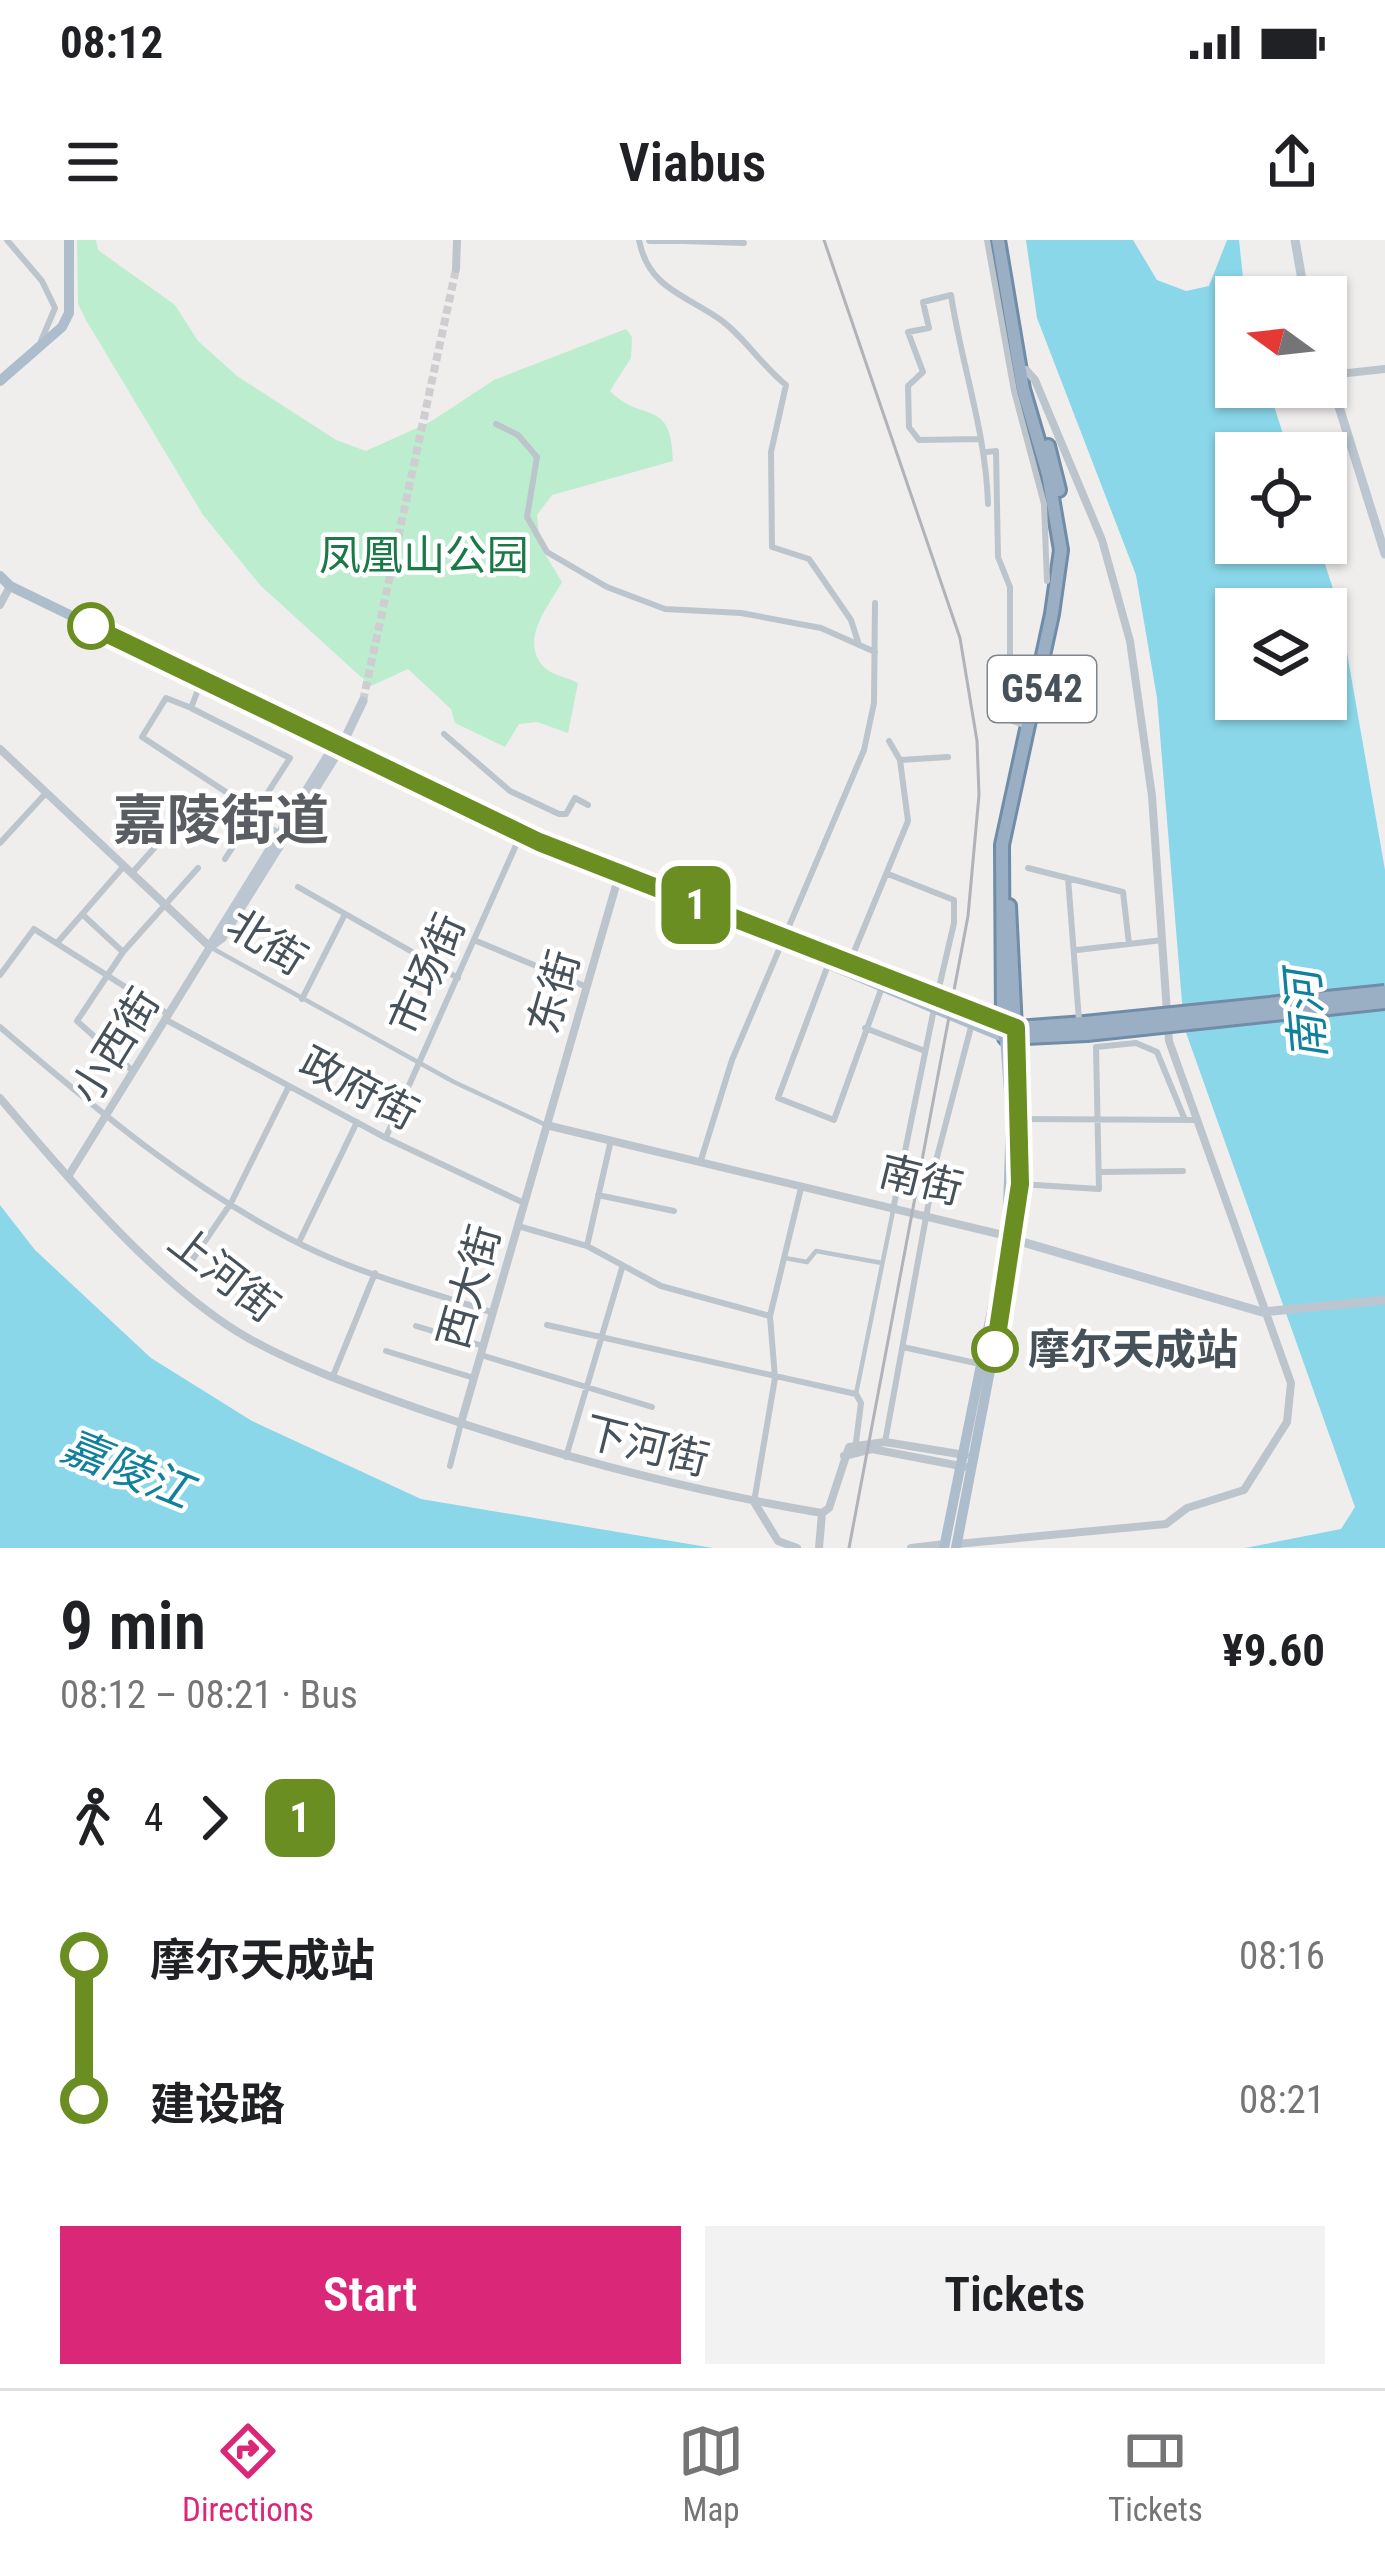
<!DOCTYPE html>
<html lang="en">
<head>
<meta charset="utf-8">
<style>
	body { margin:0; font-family:"Roboto Condensed","Noto Sans SC",sans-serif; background:#f2f2f2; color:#202124; height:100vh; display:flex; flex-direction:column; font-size:45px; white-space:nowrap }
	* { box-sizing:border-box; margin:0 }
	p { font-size:39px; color:#757577 }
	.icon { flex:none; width:66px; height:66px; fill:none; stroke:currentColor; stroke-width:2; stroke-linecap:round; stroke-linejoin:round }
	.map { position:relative; height:1308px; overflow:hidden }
	.panel { display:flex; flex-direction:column; background:#fff; flex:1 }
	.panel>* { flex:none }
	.badge { padding:0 24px; border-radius:18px; font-size:42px; line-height:78px }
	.needle { width:78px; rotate:285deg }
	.controls { position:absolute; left:1215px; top:36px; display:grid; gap:24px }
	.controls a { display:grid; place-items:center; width:132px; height:132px; border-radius:0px; background:#fff; box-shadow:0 3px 9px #0004; font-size:60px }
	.map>.badge { position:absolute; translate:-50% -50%; box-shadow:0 0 0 6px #fff }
	.legs { display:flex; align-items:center; gap:18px; height:132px; padding:0 60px; font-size:39px }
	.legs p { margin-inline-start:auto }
	.summary { display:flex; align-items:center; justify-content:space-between; height:204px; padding:0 60px }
	h1 { font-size:66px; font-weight:600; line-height:90px }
	.action { display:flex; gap:24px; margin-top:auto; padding:24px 60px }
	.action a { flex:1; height:138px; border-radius:0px; background:#db2777; color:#fff; font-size:48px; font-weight:600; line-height:138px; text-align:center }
	.action a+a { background:#f2f2f2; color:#202124 }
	ul { padding:0 60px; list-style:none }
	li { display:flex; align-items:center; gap:42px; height:144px; font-size:45px }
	li i { display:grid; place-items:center; width:18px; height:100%; margin:0 15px; background:currentColor }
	li i::after { content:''; width:30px; height:30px; margin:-15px; border:9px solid; border-radius:50%; background:#fff }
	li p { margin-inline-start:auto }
	li:first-child i { background:linear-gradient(#0000 50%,currentColor 0) }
	li:last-child i { background:linear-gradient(currentColor 50%,#0000 0) }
	.status { display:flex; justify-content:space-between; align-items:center; height:84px; padding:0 60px; background:#fff; direction:ltr }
	.status svg { height:33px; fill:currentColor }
	header { display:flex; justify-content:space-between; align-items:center; height:156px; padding:0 60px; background:#fff; font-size:54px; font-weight:600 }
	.menu { display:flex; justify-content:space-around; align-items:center; height:168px; border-top:3px solid #e0e0e0; background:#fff; font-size:33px; color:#757577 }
	.menu a { display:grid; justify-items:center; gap:6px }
	.menu .selected { color:#db2777 }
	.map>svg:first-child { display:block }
	.green { fill:#bcedce }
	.water { fill:#8ad7e9; fill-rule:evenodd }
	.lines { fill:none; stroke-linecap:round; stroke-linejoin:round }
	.tertiary-tunnel { stroke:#ceced0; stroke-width:8; stroke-dasharray:8 4; stroke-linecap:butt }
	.trunk-casing { stroke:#718ca7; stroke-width:18 }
	.pedestrian { stroke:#bcc5cc; stroke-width:4.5 }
	.minor { stroke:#bcc5cc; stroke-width:6 }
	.tertiary { stroke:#bcc5cc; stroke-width:8 }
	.secondary { stroke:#bbc6d1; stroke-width:9 }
	.primary { stroke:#adbdcc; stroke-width:10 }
	.trunk { stroke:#9aafc4; stroke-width:12 }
	.rail { stroke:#b0b3b8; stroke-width:3 }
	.trunk-bridge-casing { stroke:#718ca7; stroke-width:18; stroke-linecap:butt }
	.trunk-bridge { stroke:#9aafc4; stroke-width:12 }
	.line-1-casing { stroke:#fff; stroke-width:27 }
	.line-1 { stroke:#6b8e23; stroke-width:18 }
	.stop-1-dot { fill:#fff; stroke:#6b8e23; stroke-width:6 }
	.labels { text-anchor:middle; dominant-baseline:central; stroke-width:9; stroke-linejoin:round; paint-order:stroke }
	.shield { fill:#fff; stroke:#7e858c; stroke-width:3 }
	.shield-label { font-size:39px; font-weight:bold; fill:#46515a }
	.park-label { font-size:42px; fill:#197947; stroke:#fff }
	.street-label { font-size:42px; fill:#46515a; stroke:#fff }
	.stop-label { font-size:42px; font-weight:bold; fill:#46515a; stroke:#fff; text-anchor:start }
	.water-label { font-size:45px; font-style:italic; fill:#10819c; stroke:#fff }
	.district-label { font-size:54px; font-weight:bold; fill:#5a5e62; stroke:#fff }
</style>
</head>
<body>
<div class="status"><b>08:12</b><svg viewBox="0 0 49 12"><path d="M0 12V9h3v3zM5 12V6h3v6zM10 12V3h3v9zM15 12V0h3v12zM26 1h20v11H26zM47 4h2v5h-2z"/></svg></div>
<header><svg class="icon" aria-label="menu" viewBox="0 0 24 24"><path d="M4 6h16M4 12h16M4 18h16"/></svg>Viabus<svg class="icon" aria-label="share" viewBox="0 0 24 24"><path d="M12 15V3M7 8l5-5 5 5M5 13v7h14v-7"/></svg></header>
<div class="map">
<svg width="1385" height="1308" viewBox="0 0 1385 1308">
	<rect width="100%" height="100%" fill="#f0eded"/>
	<path class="green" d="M77,0H96L98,10L175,65L198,101L237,136L336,200L366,211L430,182L494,140L626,89L632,97L631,118L610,151C644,185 671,156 673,221L552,255L537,275L540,306L562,342C550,364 520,398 542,425C550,435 567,437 578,443L568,493L537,482L519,484L505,507L455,483L451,469L408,429L371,446L261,346L203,275L86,80L78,64Z"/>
	<path class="water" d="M1026,0H1133L1157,40L1186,51L1209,46L1227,0H1239L1245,57H1236V147H1268L1289,213H1236V303H1318L1339,367L1385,630V1308H1245L1341,1289L1355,1267L1184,787L1157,458L1136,335L1037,78ZM1236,369H1326V459H1236Z
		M0,965L35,1010L151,1118L252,1181L421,1259L713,1308H0Z"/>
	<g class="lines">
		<path class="tertiary-tunnel" d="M363,461L456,29"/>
		<defs>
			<path id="trunk" d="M998,0L1023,149L1048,234L1061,310L1052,374L1002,605L1003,784L1005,798L1087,794
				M1048,206L1059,250
				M1009,666L1015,788L1085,783"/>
		</defs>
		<use href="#trunk" class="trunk-casing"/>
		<path class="pedestrian" d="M210,707L454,842L544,884
			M785,1018L807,1022L816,1011L882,1023
			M856,1154L893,971"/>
		<path class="minor" d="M7,0L42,41L55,68L41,101
			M639,0C648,47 683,54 718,78C743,95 761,125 786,145L771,212L772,307L809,319L851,380L859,405
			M987,0L1014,151L1044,264L1047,341
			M684,1L744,3
			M496,184L518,195L537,217L527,277L547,312L607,347L665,369L741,373L821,388L875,412
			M979,199L919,200L909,187L908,146L923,132L908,92L929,88L923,62L951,55C962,127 986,192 988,264
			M987,212L996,211L998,317L1010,347V480L1030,487
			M199,447L191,468L290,518L225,619
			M189,467L166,458L142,497L255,571
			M444,494L510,551L559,574H566L575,558L588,565
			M900,520L948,517
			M252,577L279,593
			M0,603L46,553
			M1028,628L1123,652L1129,704
			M132,633L172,588
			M888,634L954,660V683L937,756
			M1068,638L1079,780
			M298,647L458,738
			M82,674L123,712
			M474,700L587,747
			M57,703L124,626
			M1077,710L1163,700
			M849,724L908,581L900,520L889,501
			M828,725L778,858L834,880L882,747
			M0,735L34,689L168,774
			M302,759L345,674
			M168,781L386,898L524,963
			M0,787C98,871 199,957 317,1012C373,1038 435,1053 493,1073
			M865,788L925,811
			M133,831L77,781L123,712L198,628
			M1020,879L1196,880
			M386,897L521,594
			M700,923L732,820L864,510L874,463L875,363
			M1099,932L1183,931
			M1020,944L1099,949L1096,807L1136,803L1157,812L1185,880
			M598,955L674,971
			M894,965L934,769
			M518,986L587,1006L661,1046L770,1076
			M299,1002L357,882
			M587,1006L611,900
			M190,1023L231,963L289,846
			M547,1085L856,1154L861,1163L855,1210
			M416,1086L483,1106
			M903,1107L980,1124
			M386,1111L474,1138
			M481,1115L652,1167
			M333,1136L375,1033
			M885,1202L937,917L971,787
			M566,1217L622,1028
			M450,1226L461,1183
			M754,1262L775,1138L770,1076L801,948"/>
		<path class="tertiary" d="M650,0H684
			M456,29L457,0
			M1329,135L1385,129
			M0,365L10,346
			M0,509L210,707L69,935
			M0,858C66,936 160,1048 248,1098C303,1129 366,1150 425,1171C556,1216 685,1250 822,1273
			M546,885L1007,996
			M461,1183L619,635
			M844,1216L872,1209L971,1228
			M754,1262L778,1301L797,1308
			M957,1304L1166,1284L1187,1268L1244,1250L1287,1182L1291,1143L1169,801L1152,556L1130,401L1102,300L1035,140L1026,130
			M819,1308L822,1273L829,1268L849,1207L885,1202L965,1215
			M911,1308L945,1304"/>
		<path class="secondary" d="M1295,0L1305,57
			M1326,125L1385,314
			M210,706L337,501
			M210,707L222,698L340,509L363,461
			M1012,999L1262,1072L1385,1060"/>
		<path class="primary" d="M0,141L62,87L69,73V0
			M0,336L10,346L538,602L1015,788L1020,879L1015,1000L956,1308
			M804,714L1005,798L1011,879L1007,996L944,1308"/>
		<use href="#trunk" class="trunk"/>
		<path class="rail" d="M824,0L960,398L977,501L979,555L968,676L849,1308"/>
		<defs>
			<path id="trunk-bridge" d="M1085,783L1385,752
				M1087,794L1385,762"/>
		</defs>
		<use href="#trunk-bridge" class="trunk-bridge-casing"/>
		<use href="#trunk-bridge" class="trunk-bridge"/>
	</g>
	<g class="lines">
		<defs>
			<path id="line-1" d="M91,386L539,602L1016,788L1020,944L995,1109"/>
		</defs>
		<use href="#line-1" class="line-1-casing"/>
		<use href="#line-1" class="line-1"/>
	</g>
	<g class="stop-1-dot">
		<circle cx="91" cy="386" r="21"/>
		<circle cx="995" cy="1109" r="21"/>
	</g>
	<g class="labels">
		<rect class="shield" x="988" y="416" width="108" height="66" rx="9"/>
		<g class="shield-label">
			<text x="1042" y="449">G542</text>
		</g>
		<g class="park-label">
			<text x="424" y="315">凤凰山公园</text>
		</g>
		<g class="street-label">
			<text transform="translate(267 702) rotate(32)">北街</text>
			<text transform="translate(427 734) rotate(-66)">市场街</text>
			<text transform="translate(554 752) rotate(-74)">东街</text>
			<text transform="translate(115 806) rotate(-58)">小西街</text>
			<text transform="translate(359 848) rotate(28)">政府街</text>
			<text transform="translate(921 940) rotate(14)">南街</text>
			<text transform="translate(224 1034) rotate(38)">上河街</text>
			<text transform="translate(469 1047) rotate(-74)">西大街</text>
			<text transform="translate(647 1206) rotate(14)">下河街</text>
		</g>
		<g class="stop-label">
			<text x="1028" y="1109">摩尔天成站</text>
		</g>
		<g class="water-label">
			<text transform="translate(1306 775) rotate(-95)">南河</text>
			<text transform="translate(127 1229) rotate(22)">嘉陵江</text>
		</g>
		<g class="district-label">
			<text x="221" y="580">嘉陵街道</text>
		</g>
	</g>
</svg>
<div class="controls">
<a><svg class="needle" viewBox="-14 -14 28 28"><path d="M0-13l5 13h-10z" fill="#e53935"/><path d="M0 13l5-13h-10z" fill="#757577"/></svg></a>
<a><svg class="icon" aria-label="locate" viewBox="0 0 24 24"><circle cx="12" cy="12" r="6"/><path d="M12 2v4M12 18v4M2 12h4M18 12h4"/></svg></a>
<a><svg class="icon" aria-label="layers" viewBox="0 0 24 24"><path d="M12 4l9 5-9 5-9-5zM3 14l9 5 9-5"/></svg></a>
</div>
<b class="badge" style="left:696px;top:665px;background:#6b8e23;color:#fff">1</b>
</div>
<section class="panel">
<div class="summary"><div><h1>9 min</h1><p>08:12 – 08:21 · Bus</p></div><b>¥9.60</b></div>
<div class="legs"><svg class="icon" aria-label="walk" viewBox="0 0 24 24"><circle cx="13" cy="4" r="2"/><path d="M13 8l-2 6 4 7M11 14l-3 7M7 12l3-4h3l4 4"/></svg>4<svg class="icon" aria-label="forward" viewBox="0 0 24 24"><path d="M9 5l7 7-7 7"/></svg><b class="badge" style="background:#6b8e23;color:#fff">1</b></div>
<ul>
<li><i style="color:#6b8e23"></i><b>摩尔天成站</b><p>08:16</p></li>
<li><i style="color:#6b8e23"></i><b>建设路</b><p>08:21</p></li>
</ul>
<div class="action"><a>Start</a><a>Tickets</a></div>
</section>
<nav class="menu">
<a class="selected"><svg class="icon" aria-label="directions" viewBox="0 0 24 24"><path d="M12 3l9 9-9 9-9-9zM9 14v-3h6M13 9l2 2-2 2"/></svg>Directions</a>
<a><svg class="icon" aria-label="map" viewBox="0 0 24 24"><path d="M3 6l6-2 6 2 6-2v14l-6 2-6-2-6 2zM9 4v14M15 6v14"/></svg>Map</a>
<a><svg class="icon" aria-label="tickets" viewBox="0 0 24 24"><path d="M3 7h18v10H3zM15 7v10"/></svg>Tickets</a>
</nav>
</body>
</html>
